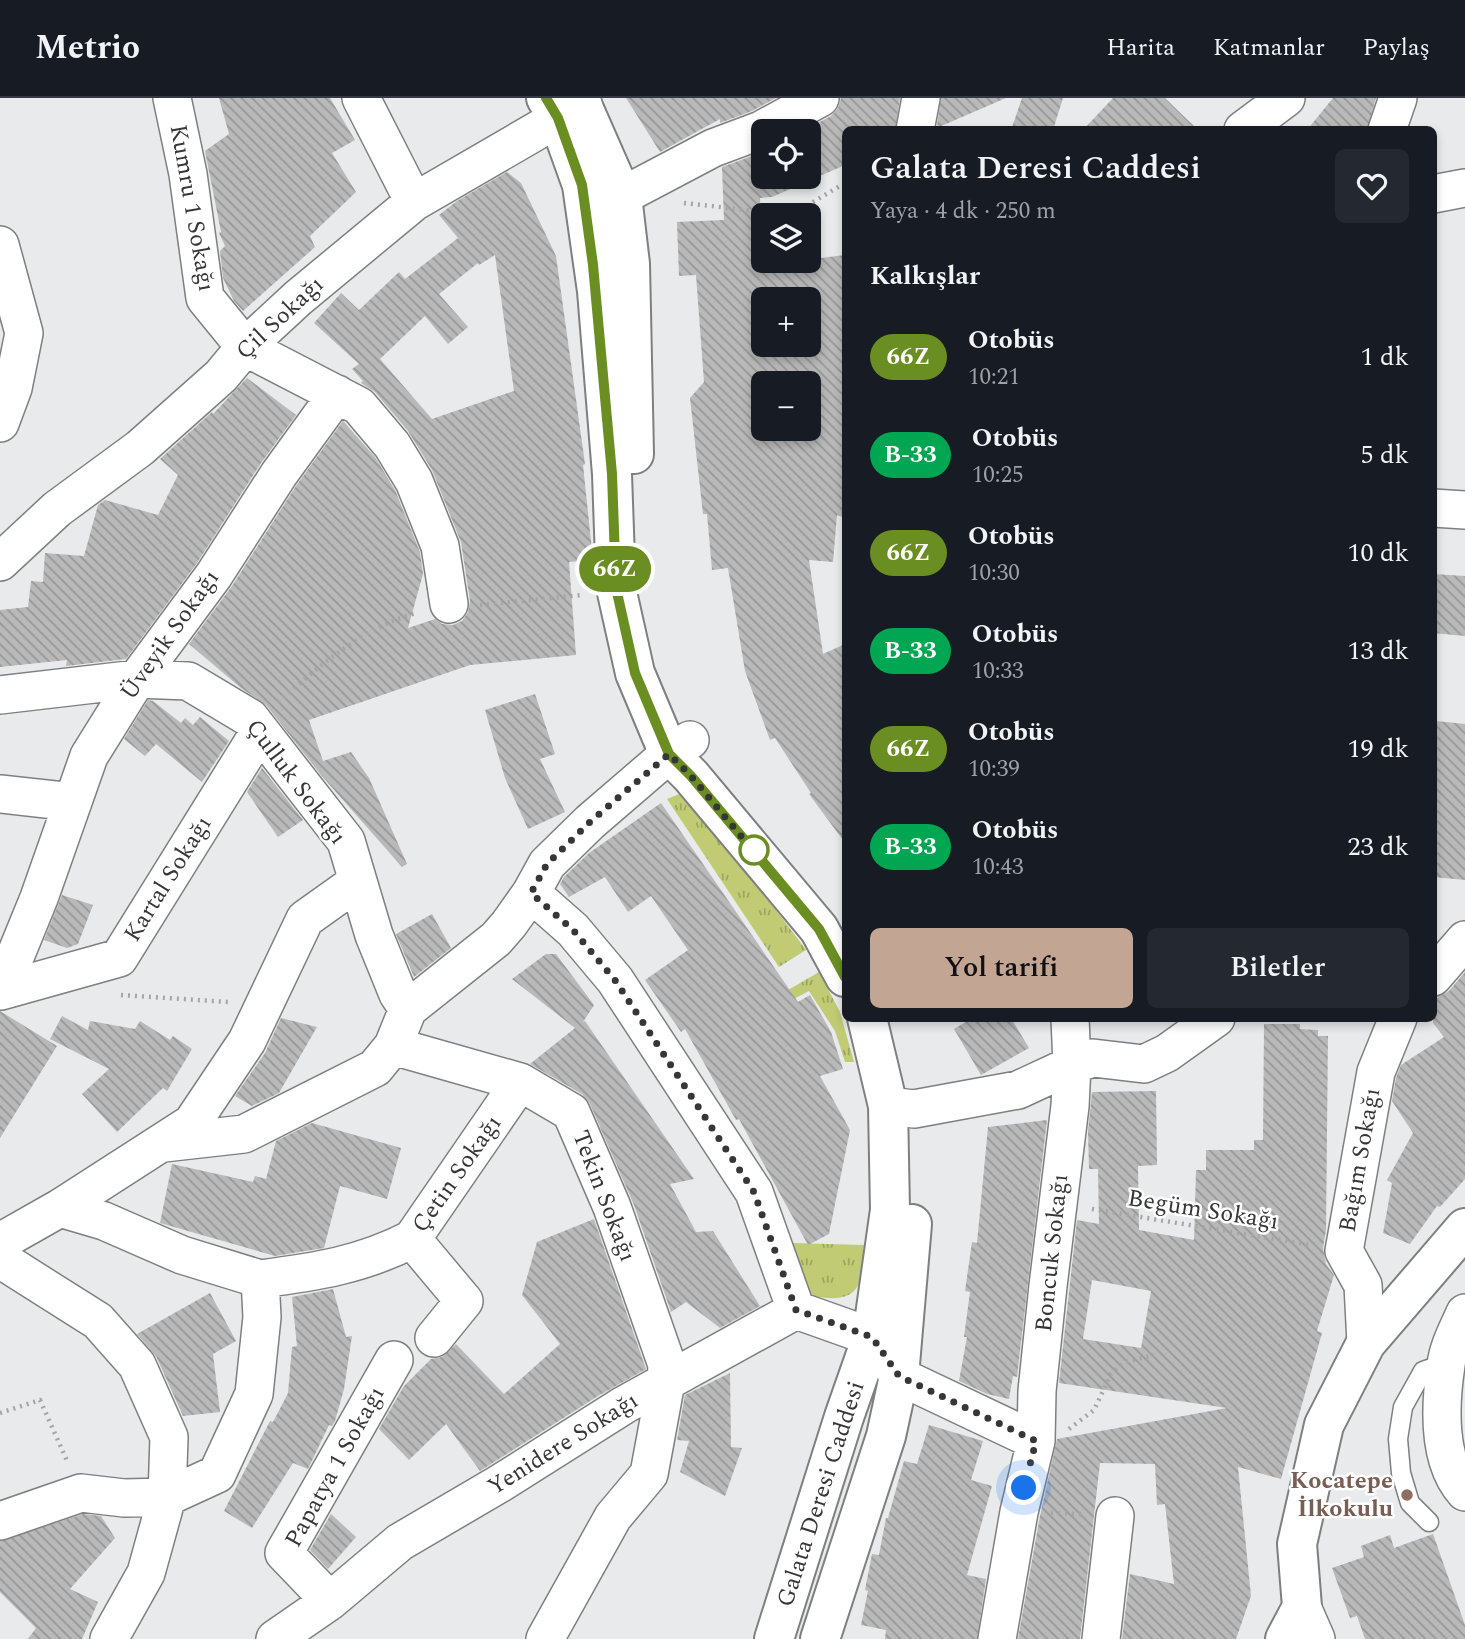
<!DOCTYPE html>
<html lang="tr">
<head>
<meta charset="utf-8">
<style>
	body { margin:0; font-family:Spectral,serif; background:#242831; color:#f1f3f6; height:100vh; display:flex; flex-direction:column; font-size:26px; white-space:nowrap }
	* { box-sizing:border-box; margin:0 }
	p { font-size:23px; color:#9ea1a6 }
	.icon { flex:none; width:38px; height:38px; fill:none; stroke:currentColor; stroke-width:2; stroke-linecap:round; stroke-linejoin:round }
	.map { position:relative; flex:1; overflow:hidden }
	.panel { position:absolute; left:842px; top:28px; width:595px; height:896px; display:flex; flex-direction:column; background:#171b24; border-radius:10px; box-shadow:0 4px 10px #0003 }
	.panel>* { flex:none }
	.badge { padding:0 14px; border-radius:23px; font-size:24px; line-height:46px }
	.buttons { position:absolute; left:751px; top:21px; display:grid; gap:14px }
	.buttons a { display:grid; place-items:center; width:70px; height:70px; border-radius:10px; background:#171b24; box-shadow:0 4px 10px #0003; font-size:35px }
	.you { position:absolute; width:35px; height:35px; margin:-18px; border:5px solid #fff; border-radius:50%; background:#1a73e8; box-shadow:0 0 0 10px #1a73e833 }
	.map>.badge { position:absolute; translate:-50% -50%; box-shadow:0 0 0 4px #fff }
	h2 { padding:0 28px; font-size:26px; line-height:63px }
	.round { display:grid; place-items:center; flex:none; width:74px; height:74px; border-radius:10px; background:#242831 }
	.head { display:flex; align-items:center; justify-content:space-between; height:119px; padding:0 28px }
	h1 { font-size:33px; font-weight:600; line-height:52px }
	.button { display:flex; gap:14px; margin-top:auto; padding:14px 28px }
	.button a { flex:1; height:80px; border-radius:10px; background:#c3a594; color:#111; font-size:28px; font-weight:600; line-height:80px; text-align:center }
	.button a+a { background:#242831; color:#f1f3f6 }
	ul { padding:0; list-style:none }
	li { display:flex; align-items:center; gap:21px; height:98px; padding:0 28px }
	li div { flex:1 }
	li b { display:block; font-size:26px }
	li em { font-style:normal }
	li .badge { min-width:77px; font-weight:700; text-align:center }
	header { display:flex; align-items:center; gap:42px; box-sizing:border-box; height:98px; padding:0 35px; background:#171b24; border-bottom:2px solid #363941 }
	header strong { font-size:33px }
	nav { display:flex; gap:38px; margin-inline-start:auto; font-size:24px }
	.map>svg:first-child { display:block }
	.grass { fill:url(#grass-tufts) }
	.building { fill:url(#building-back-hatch); fill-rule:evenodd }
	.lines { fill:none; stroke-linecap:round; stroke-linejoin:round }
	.lane-casing { stroke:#7e7f80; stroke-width:21 }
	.street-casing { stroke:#7e7f80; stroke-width:40 }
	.secondary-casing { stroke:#7e7f80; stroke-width:42 }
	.path { stroke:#a5a5a6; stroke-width:4.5; stroke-dasharray:2 5; stroke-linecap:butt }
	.lane { stroke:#fff; stroke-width:18 }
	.street { stroke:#fff; stroke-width:37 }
	.secondary { stroke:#fff; stroke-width:38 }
	.line-casing { stroke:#fff; stroke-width:16 }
	.line { stroke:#6b8e23; stroke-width:10 }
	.walk { stroke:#363636; stroke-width:7; stroke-dasharray:0 12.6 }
	.stop-dot { fill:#fff; stroke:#6b8e23; stroke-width:3.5 }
	.education-dot { fill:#8d6e63; stroke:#fff; stroke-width:2.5 }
	.labels { text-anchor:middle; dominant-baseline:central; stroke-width:5; stroke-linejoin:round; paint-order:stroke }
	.street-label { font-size:24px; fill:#363636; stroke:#fff }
	.education-label { font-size:24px; font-weight:bold; fill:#785e54; stroke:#fff; text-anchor:end }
</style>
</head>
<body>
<header>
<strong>Metrio</strong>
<nav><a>Harita</a><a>Katmanlar</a><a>Paylaş</a></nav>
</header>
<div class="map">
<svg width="1465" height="1541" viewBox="0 0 1465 1541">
	<defs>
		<pattern id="grass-tufts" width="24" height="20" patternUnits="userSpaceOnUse" patternTransform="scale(1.75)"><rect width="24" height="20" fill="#c0cb74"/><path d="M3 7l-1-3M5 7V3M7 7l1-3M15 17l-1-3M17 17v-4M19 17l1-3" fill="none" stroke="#9da660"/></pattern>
		<pattern id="building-back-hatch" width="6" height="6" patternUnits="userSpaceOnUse" patternTransform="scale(1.75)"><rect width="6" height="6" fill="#bab9ba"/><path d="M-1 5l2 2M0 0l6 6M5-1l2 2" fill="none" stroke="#989798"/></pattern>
	</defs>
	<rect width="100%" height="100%" fill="#e9eaeb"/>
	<path class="grass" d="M687,693L806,852L779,869L667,701Z
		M819,874L840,914L854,964H845L835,933L809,893L740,929L737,922Z
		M793,1145L864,1147C862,1158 864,1174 859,1185C851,1208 816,1199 799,1195L794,1189Z"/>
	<path class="building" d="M219,0H330L355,42L332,55L356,94L310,138L315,149L243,213L234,203L223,180L220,153L225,148L219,135L221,134L205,53L229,36Z
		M626,0H776L752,13L720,25V21L660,54Z
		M841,0H900L895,32H845V67L772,99L760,100L763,167L845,157V420L837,417L833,464L809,462L823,556L845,546V745L809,696L811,695L775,640L770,642L745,573L728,470L712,472L707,416H703L690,300L704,284L696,177L679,178L677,124L724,122L722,69L763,54V79H808V33H803L831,18L838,10ZM763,201H808V247H763ZM763,285H808V331H763Z
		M941,0H1006L939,29L937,27Z
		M1022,0H1063L1053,32H1011Z
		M1113,0H1165L1198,32H1083Z
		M1333,0H1376L1367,32H1307Z
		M507,74L521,85L556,158L585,366L583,367L593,462L569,464L576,557L470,567L309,622L323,663L351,654L369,680L407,766L402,769L321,677L266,607L241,590L189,546L232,488L296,388L343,323L375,359L395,392L420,454L423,476L408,530L435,521L442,526L453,527L462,523L468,514L470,503L461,444L432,372L408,333L375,294L361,285L363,283L352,271L359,266L314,225L341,195L359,212L399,174L405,181L458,140L439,117L457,103ZM495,157L514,293L432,321L380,261L425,218L448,246L468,229L439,196L478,165L479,167Z
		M247,280L296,317L261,365L197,465L126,561L66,568L67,562L0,569V512L28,509L31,483L43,484L45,455L84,458L98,407L105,402L158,417L178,377L160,361L212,314L213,316Z
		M1433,476L1465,478V538L1433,535Z
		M535,596L555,656L540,661L565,714L528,731L505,680L485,612Z
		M148,602L153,603L181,625L185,620L193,627L200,619L229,643L202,684L156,646L145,658L124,641Z
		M1436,623L1465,626V782L1433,779V652Z
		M262,670L303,722L278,739L247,694Z
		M661,705L798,904L810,897L831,934L843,971L820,978L850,1032L829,1136L808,1147L739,1021L736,1022L685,931L681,934L645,882L688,852L651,798L628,814L605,779L569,799L560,786L564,779L589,755Z
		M62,797L93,807L78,846L67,850L44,842Z
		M432,816L451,850L414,879L396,836Z
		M546,856H556L594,907L583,924L585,923L694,1081L670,1086L696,1134L713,1133L760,1208L720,1230L686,1204L671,1214L634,1107L590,1006L582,996L530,966L575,930L512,881Z
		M1465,874V1081L1440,1109L1437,1108L1410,1146L1383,1135L1392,1085L1387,1082L1413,1035L1392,1003L1396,980L1401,967L1444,939L1433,925V907L1438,899L1449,893Z
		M0,913L57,948L0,1040Z
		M62,918L88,932L90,923L135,931L140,923L170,942L173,938L192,951L167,993L163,990L117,1034L82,996L109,971L50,941Z
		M281,920L317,929L279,995L252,1008L235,998L265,955Z
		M972,920H1011L1029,950L981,977L954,931Z
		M1264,926H1300V931L1318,932V938H1328L1326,1132L1323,1150L1326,1166L1334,1177L1317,1233L1322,1235L1281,1381L1238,1369L1251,1498L1236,1541H1122L1130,1476L1174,1486L1165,1406L1157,1407L1155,1366L1100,1365L1080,1541H1018L1040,1418L1057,1341L1227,1310L1059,1285L1077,1122L1099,1126L1098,1071H1089L1088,1033L1092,994L1156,993L1157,1067L1138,1068L1139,1132L1194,1142L1196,1072H1206V1052H1254V1042H1263ZM1092,1182L1151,1193L1141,1250L1083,1241Z
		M1047,1022L1017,1279L1013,1278L1009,1301L987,1296L959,1283L967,1239H964L970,1194L965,1193L972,1144L977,1145L988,1029Z
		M312,1025L401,1050L387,1101L340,1088L324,1150L275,1158L160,1125L172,1066L253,1084L255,1078L266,1081L276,1043Z
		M594,1121L646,1271L598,1298L480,1373L446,1326L409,1362L379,1331L404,1288L431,1261L442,1259L456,1246L504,1296L560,1246L522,1197L537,1144Z
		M333,1191L346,1239L352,1238L344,1291L335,1323L332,1328L329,1327L308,1371L293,1365L252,1430L224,1413L270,1323L273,1324L288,1295L292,1249L297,1248L292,1199Z
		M210,1195L236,1243L213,1256L220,1314L183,1318L156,1258L137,1236Z
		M730,1275L731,1349L742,1350L725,1398L680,1374L689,1343L677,1342L685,1297Z
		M929,1327L983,1343L971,1382L992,1388L967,1477L986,1481L977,1541H885L886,1532L861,1527L868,1493L865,1492L872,1456L879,1457L886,1420H888L904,1363L917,1366Z
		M83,1416L101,1418L115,1440L70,1491L98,1504L82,1541H28L36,1530L0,1494V1443Z
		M331,1416L356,1439L328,1471L310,1452Z
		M1433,1436L1465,1527V1541H1365L1357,1518L1350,1520L1332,1470L1364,1459L1361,1448L1390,1437L1394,1450Z"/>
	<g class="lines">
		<defs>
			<path id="lane" d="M1429,1424L1410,1405L1401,1375L1398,1341L1403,1309L1423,1273L1446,1265"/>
			<path id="street" d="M172,0L188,76L205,200L245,249L359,308L392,347L414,383L440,448L449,506
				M361,0L414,104
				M915,32L921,0
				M1243,32L1286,0
				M1387,32L1398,0
				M1433,96L1465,90
				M622,98L713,50L761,32L820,0
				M0,147L24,235L13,290L0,325
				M1433,410L1465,412
				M0,464L57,411L140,350L221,278L245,249L298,200L414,104L583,6
				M0,597L137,581L188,583L250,620L346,743L374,837L398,896L408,911
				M0,696L73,704
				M531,795L573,832L615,882L754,1094L796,1212
				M1433,879L1465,842
				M1,893L39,800L89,658L137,581L214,477L279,376L337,296
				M1,893L119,860L260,633
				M393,948L520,984L571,1014L612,1109L667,1267L666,1284L649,1376L613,1419L545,1541
				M888,1008L914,1011L1018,992L1072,967L1093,960L1144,966L1167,955L1216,920
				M164,1045L244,1036L375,970L393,948L408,911L496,841L509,826L531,795L547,766L590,724L669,656L690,642
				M412,1141L464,1203L434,1240
				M0,1144L60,1110
				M0,1161L98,1223L137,1267L169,1339L167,1399L217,1376L254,1296L262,1219L260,1181L182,1157L104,1123L60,1110L192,1025L247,943L305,821L357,784
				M260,1181C315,1174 362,1167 412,1141L520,984
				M1465,1215C1458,1231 1448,1249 1446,1267C1440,1306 1437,1363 1465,1394
				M1366,1245L1363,1187L1344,1153L1376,974L1398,920
				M0,1423L81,1395L124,1400L167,1399L146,1475L109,1541
				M330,1503L284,1455L394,1262
				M1302,1509L1316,1541
				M275,1541L330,1503L400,1444L499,1386L624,1307L796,1212L872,1239L899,1278L1036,1343
				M997,1541L1019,1414L1036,1343L1037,1293L1048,1188L1070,1008L1072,967L1070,920
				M1101,1541L1115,1418"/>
			<path id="secondary" d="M546,0L558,20L582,87L597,193L612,376L616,490L635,575L669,656L691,678L819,831L845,879
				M579,0L622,98L630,166L634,356
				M774,1541L844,1319L872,1239L890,1112L888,1008L867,920
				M820,1541L886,1338L899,1278L912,1126
				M1285,1541L1302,1509L1297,1446L1324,1327L1366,1245L1465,1130"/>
		</defs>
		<use href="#lane" class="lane-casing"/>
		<use href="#street" class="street-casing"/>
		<use href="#secondary" class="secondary-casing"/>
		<path class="path" d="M684,105L791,117L845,85
			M480,507L582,497
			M278,604C318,569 364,529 416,515
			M121,897L228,904
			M1092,1111L1311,1147
			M0,1315L40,1302L68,1365
			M1069,1331L1094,1312L1111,1276L1122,1265L1154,1257
			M1051,1415L1081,1416"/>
		<use href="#lane" class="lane"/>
		<use href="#street" class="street"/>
		<use href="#secondary" class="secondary"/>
	</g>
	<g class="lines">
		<defs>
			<path id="line" d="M546,0L558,20L582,87L593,167L612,376L616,490L635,575L669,656L691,678L819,831L845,879"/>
		</defs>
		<use href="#line" class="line-casing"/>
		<use href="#line" class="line"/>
		<path class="walk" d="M754,752L755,755L691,678L669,656L590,724L547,766L531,795L573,832L615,882L754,1094L796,1212L872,1239L899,1278L1036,1343L1024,1390"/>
	</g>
	<circle class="stop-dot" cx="754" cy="752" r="14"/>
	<circle class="education-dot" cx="1407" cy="1397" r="7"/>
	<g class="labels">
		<g class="street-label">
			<text transform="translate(192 110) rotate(80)">Kumru 1 Sokağı</text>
			<text transform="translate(280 220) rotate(-43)">Çil Sokağı</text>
			<text transform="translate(170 537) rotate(-55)">Üveyik Sokağı</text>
			<text transform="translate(296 684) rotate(53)">Çulluk Sokağı</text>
			<text transform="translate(168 781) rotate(-58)">Kartal Sokağı</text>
			<text transform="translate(1360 1062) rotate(-80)">Bağım Sokağı</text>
			<text transform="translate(457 1076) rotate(-55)">Çetin Sokağı</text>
			<text transform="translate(604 1098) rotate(69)">Tekin Sokağı</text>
			<text transform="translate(1203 1112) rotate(9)">Begüm Sokağı</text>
			<text transform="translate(1052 1155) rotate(-84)">Boncuk Sokağı</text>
			<text transform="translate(563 1346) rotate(-32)">Yenidere Sokağı</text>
			<text transform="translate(335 1369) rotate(-61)">Papatya 1 Sokağı</text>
			<text transform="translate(821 1396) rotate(-72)">Galata Deresi Caddesi</text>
		</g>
		<g class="education-label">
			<text x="1393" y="1383">Kocatepe<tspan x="1393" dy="28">İlkokulu</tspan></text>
		</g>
	</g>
</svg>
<div class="buttons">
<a><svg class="icon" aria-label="locate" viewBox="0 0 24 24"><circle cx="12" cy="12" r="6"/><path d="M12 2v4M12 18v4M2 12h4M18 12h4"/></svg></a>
<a><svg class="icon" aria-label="layers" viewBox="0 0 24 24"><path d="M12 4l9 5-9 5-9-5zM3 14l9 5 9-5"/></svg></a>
<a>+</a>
<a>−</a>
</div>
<div class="you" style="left:1024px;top:1390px"></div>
<b class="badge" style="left:615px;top:471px;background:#6b8e23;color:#fff">66Z</b>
<section class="panel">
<div class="head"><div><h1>Galata Deresi Caddesi</h1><p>Yaya · 4 dk · 250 m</p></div><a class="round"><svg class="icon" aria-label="heart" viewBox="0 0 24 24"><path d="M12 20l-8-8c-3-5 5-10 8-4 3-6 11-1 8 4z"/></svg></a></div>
<h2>Kalkışlar</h2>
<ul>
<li><span class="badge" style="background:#6b8e23;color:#fff">66Z</span><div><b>Otobüs</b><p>10:21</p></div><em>1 dk</em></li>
<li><span class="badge" style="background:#00a651;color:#fff">B-33</span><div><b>Otobüs</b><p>10:25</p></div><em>5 dk</em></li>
<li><span class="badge" style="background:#6b8e23;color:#fff">66Z</span><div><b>Otobüs</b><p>10:30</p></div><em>10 dk</em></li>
<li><span class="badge" style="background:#00a651;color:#fff">B-33</span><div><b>Otobüs</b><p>10:33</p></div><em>13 dk</em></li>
<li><span class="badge" style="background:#6b8e23;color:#fff">66Z</span><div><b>Otobüs</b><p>10:39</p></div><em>19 dk</em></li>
<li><span class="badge" style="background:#00a651;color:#fff">B-33</span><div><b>Otobüs</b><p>10:43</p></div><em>23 dk</em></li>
</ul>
<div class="button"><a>Yol tarifi</a><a>Biletler</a></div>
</section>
</div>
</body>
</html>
